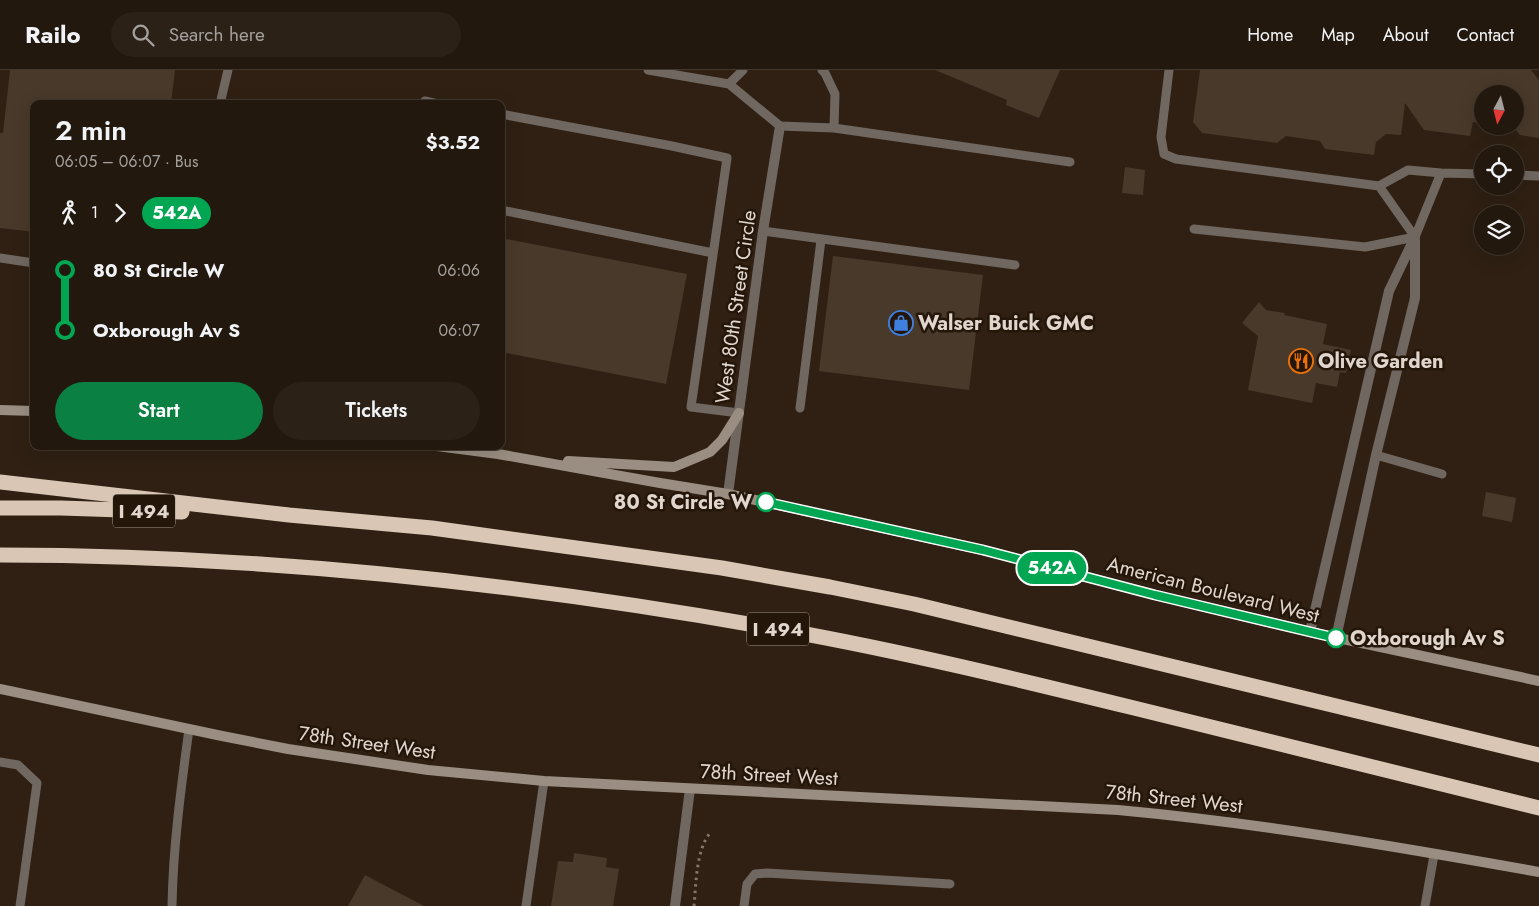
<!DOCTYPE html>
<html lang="en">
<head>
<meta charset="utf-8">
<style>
	body { margin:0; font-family:Jost,sans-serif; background:#2b2117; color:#f1f3f6; height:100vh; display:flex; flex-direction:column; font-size:19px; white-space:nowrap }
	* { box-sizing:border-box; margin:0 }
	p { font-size:16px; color:#a3a09e }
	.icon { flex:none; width:28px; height:28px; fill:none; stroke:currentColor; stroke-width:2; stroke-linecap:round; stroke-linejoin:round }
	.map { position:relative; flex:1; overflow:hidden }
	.drawer { position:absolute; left:30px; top:30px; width:475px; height:350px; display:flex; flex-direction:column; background:#23180e; border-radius:10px; box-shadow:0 5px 20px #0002,0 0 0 1px #40372e }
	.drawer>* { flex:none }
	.badge { padding:0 10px; border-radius:16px; font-size:18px; line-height:32px }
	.needle { width:32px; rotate:187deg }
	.buttons { position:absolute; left:1474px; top:15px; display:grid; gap:10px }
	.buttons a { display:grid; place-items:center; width:50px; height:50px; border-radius:50%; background:#23180e; box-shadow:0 5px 20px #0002,0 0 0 1px #40372e; font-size:25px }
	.map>.badge { position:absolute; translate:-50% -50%; box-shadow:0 0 0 2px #fff }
	.legs { display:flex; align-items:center; gap:8px; height:55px; padding:0 25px; font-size:16px }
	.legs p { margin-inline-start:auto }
	.head { display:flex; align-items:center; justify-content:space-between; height:85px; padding:0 25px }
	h1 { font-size:28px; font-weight:600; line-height:38px }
	.primary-button { display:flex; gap:10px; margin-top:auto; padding:10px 25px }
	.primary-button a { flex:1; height:58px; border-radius:30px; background:#0b8043; color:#fff; font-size:20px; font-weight:600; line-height:58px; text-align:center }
	.primary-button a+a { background:#2b2117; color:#f1f3f6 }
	ul { padding:0 25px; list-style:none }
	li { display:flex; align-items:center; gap:18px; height:60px; font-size:19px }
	li i { display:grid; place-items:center; width:8px; height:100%; margin:0 6px; background:currentColor }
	li i::after { content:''; width:12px; height:12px; margin:-6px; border:4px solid; border-radius:50%; background:#23180e }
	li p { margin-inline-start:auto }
	li:first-child i { background:linear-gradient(#0000 50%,currentColor 0) }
	li:last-child i { background:linear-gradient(currentColor 50%,#0000 0) }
	header { display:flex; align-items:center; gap:30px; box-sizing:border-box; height:70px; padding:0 25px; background:#23180e; border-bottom:1px solid #40372e }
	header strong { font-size:24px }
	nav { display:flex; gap:28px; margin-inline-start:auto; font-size:18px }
	.search { width:350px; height:45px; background:#2b2117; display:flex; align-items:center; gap:12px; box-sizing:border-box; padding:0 18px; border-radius:28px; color:#a3a09e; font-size:19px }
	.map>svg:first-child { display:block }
	.building { fill:#48392a }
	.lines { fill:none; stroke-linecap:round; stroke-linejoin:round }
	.path { stroke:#82756a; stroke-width:3; stroke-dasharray:2.5 4; stroke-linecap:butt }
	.lane { stroke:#6f6760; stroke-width:9 }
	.street { stroke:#6f6760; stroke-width:10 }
	.secondary { stroke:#9a8e82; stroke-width:10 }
	.highway { stroke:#d9c6b4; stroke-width:15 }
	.line-1-casing { stroke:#fff; stroke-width:11 }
	.line-1 { stroke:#00a651; stroke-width:8 }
	.stop-1-dot { fill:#fff; stroke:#00a651; stroke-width:2.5 }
	.labels { text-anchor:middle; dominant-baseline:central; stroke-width:5; stroke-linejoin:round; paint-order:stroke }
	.shield { fill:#25160a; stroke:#a89c92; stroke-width:1 }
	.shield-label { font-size:19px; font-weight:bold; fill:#e0d6cd }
	.street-label { font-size:20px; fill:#e0d6cd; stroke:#25160a }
	.poi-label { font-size:20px; font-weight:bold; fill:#e0d6cd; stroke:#25160a; text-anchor:start }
	.stop-label { font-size:20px; font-weight:bold; fill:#e0d6cd; stroke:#25160a; text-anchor:end }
</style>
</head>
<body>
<header>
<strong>Railo</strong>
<div class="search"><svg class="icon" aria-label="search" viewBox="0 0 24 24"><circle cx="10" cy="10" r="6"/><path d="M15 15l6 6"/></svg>Search here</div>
<nav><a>Home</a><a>Map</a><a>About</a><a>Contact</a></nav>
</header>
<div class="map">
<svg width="1539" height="836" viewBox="0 0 1539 836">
	<rect width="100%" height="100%" fill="#2f2013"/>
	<path class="building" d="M10,0H175L171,34H34V162L0,158V63H3Z
		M935,0H1060L1039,48L1006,35L1007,30Z
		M1200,0H1531L1539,10V68L1520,65L1515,59V24H1482V53L1473,52L1470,66L1424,60L1405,33L1401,65L1386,64L1376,72L1374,85L1325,79L1320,71L1286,66L1277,73L1202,63L1193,52Z
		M1125,97L1145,100L1143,125L1122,123Z
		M501,168L687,204L666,314L501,282Z
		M833,186L983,205L969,320L819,301Z
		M1259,232L1266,240L1285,243L1284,245L1327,254L1323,274L1351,280L1346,303L1340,302L1337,317L1316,313L1312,333L1248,320L1258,266L1242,253Z
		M1486,422L1516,428L1512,452L1482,446Z
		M574,783L607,788L606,797L619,799L613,836H551L558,791L573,792Z
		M365,805L424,836H348Z"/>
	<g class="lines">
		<path class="path" d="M694,836C696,815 696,780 710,763"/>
		<path class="lane" d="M648,0L729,14L743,0
			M822,0L825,3L835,24L834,58
			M1169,0L1161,67L1164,84L1176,89L1379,116L1415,167
			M729,14L780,56L834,58L1070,92
			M220,34L228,0
			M424,34L425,31L438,34
			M501,44L672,76L727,88L691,337L739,343
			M1515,105L1539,106
			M1379,116L1408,100L1441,103
			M501,140L713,183
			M1194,159L1365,177L1415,167
			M763,161L1015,195
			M1415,167L1441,103L1482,104
			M0,188L34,193
			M800,338L821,170
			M1376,385L1442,404
			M0,692L18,695L37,713L20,836
			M172,836C173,777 181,718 189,659
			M526,836L544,711
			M744,836L747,814L755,804L767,803L950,814
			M1425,836L1434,785"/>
		<path class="street" d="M728,424L763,161L780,56
			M1310,562L1389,221L1415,167
			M1336,568L1376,385L1415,228V170
			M675,836L690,719"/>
		<path class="secondary" d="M0,340L34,341
			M437,376L498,384L660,413L728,424L983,480L1155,525L1310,562L1539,611
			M568,391L674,397L710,382L722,370L739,343
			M0,619L222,666L288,679L428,700L544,711L1118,740C1259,753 1399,777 1539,802"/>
		<path class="highway" d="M0,412L289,445L432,458L722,498L830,517L914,534L1539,685
			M0,438H61L182,442
			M0,485C264,485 529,514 789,561C905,582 1020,610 1134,638C1269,671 1404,704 1539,738"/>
	</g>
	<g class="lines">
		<defs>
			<path id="line-1" d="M766,432L983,480L1155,525L1336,568"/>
		</defs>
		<use href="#line-1" class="line-1-casing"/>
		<use href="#line-1" class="line-1"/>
	</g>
	<defs>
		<symbol id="shop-ring" viewBox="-11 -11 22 22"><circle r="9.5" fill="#25160a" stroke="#3f7fe0" stroke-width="1.5"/><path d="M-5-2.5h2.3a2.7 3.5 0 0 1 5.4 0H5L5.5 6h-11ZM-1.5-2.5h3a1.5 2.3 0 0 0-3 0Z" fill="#3f7fe0"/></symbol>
		<symbol id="restaurant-ring" viewBox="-11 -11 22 22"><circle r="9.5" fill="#25160a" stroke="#e8710a" stroke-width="1.5"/><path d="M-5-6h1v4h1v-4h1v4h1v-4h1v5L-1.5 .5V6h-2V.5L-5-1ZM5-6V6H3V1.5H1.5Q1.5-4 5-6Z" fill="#e8710a"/></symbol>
	</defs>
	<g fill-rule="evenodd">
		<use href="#shop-ring" x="887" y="239" width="28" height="28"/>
		<use href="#restaurant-ring" x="1287" y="277" width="28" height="28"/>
	</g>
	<g class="stop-1-dot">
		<circle cx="766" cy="432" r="9"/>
		<circle cx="1336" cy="568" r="9"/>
	</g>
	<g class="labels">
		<g class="shield">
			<rect x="113" y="424.5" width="62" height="33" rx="4"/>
			<rect x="747" y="542.5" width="62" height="33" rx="4"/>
		</g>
		<g class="shield-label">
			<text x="144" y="441">I 494</text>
			<text x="778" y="559">I 494</text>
		</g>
		<g class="street-label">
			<text transform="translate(736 237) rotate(-82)">West 80th Street Circle</text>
			<text transform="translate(1213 520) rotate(14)">American Boulevard West</text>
			<text transform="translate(367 673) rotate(8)">78th Street West</text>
			<text transform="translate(769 705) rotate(3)">78th Street West</text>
			<text transform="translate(1174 729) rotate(6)">78th Street West</text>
		</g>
		<g class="poi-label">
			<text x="918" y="253">Walser Buick GMC</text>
			<text x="1318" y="291">Olive Garden</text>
		</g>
		<g class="stop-label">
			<text x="752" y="432">80 St Circle W</text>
			<text x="1350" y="568" text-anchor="start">Oxborough Av S</text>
		</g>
	</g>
</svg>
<div class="buttons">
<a><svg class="needle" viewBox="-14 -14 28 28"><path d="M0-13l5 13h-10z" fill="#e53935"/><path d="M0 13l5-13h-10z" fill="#a3a09e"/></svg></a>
<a><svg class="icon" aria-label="locate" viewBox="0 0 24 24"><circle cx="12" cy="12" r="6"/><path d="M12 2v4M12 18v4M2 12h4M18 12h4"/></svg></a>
<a><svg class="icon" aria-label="layers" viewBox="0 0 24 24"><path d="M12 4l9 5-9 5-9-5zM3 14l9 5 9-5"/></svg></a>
</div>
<b class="badge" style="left:1052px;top:498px;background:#00a651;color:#fff">542A</b>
<section class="drawer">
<div class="head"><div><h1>2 min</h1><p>06:05 – 06:07 · Bus</p></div><b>$3.52</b></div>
<div class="legs"><svg class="icon" aria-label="walk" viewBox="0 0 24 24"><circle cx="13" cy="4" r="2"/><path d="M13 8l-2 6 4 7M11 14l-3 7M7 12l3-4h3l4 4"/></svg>1<svg class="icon" aria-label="forward" viewBox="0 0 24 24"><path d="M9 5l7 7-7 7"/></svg><b class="badge" style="background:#00a651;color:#fff">542A</b></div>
<ul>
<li><i style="color:#00a651"></i><b>80 St Circle W</b><p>06:06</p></li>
<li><i style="color:#00a651"></i><b>Oxborough Av S</b><p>06:07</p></li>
</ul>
<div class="primary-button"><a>Start</a><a>Tickets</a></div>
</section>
</div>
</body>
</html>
